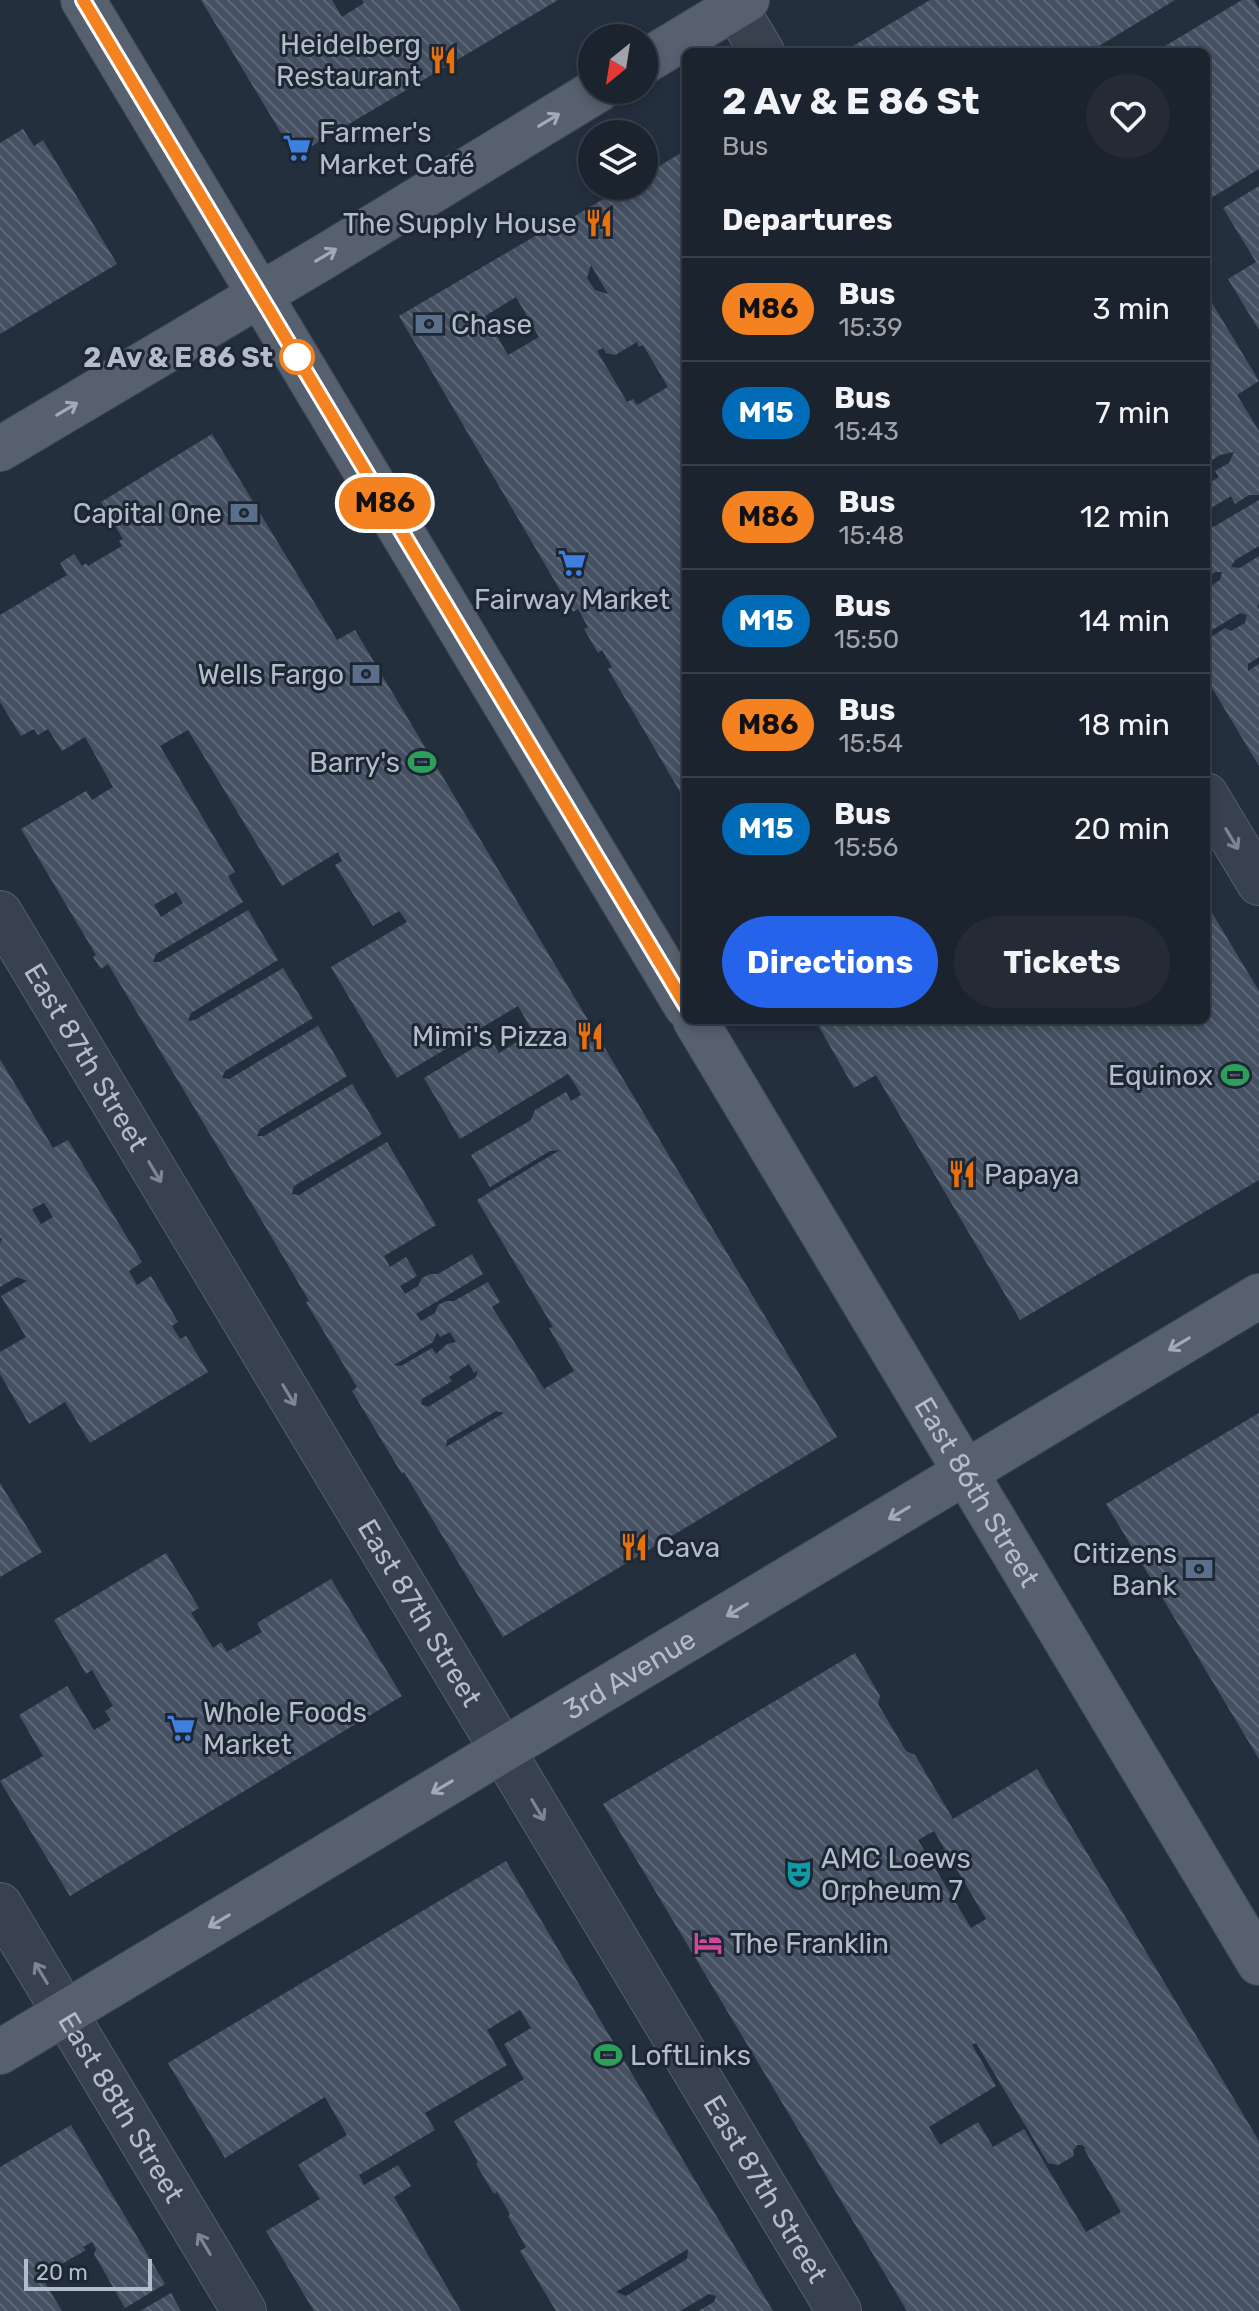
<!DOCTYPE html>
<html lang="en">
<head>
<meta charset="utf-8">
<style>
	body { margin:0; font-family:Rubik,sans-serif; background:#242b36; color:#f1f3f6; height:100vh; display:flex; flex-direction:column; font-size:30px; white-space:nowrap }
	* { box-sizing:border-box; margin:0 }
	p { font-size:26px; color:#a0a4aa }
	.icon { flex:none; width:44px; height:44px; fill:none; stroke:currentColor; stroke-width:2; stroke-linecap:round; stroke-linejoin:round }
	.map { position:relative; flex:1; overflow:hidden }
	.details { position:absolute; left:682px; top:48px; width:528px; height:976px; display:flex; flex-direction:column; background:#1b232e; border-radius:12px; box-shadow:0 4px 12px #0003,0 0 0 2px #39404a }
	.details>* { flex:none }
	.badge { padding:0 16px; border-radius:26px; font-size:28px; line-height:52px }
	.needle { width:52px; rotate:210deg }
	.controls { position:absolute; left:578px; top:24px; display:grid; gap:16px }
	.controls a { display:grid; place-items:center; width:80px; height:80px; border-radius:50%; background:#1b232e; box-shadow:0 4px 12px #0003,0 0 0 2px #39404a; font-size:40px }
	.scale { position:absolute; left:24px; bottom:20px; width:128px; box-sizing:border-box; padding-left:8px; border:4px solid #b4bcc9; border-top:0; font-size:22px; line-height:28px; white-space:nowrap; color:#b4bcc9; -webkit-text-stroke:6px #1d2633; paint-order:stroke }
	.map>.badge { position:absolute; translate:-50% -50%; box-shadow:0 0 0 4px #fff }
	h2 { padding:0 40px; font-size:30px; line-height:72px }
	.round { display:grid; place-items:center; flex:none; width:84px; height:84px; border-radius:42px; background:#242b36 }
	.summary { display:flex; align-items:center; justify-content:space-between; height:136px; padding:0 40px }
	h1 { font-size:38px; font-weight:700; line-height:60px }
	.cta { display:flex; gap:16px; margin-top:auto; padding:16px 40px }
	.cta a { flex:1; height:92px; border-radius:48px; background:#2563eb; color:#fff; font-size:32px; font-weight:700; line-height:92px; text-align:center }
	.cta a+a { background:#242b36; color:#f1f3f6 }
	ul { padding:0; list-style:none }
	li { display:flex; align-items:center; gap:24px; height:104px; padding:0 40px; border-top:2px solid #39404a }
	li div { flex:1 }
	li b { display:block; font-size:30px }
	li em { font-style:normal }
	li .badge { min-width:88px; font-weight:700; text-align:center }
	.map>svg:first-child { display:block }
	.building { fill:url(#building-back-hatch); fill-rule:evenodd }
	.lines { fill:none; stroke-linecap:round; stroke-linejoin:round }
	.minor-casing { stroke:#565f6c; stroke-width:46 }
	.major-casing { stroke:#414a57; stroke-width:46 }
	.minor { stroke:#38414e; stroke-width:44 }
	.major { stroke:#56606e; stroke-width:44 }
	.oneway { stroke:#a1aab7 }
	.oneway2 { stroke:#7c8592 }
	.line-casing { stroke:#fff; stroke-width:18 }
	.line { stroke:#f58220; stroke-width:12 }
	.stop-dot { fill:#fff; stroke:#f58220; stroke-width:4 }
	.labels { text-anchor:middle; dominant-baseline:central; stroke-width:6; stroke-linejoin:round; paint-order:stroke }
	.poi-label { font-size:28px; fill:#b4bcc9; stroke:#1d2633; text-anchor:end }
	.stop-label { font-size:28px; font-weight:bold; fill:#b4bcc9; stroke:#1d2633; text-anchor:end }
	.street-label { font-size:28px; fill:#b4bcc9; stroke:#1d2633 }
</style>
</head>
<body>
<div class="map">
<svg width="1259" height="2311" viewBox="0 0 1259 2311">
	<defs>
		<pattern id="building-back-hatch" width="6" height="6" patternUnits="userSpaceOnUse" patternTransform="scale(2)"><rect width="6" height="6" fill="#455162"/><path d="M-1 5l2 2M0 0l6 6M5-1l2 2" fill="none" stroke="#5d6877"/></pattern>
	</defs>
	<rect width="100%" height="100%" fill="#242f3e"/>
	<path class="building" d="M201,0H332L342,17L364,3L362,0H558L295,156Z
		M930,0H1175L1089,52H843Z
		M1242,0H1254L1259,9V169L1206,201V52H1155Z
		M23,129L34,146L43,140L117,264L0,334V143Z
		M686,150V802L608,669L612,667L602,650L598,653L584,629L588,627L578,609L573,612L399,316L564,219L565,222L625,186H644V175ZM591,265L608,294L595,290L587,278ZM516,297L539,337L508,355L485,316ZM637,342L639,347L643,345L668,387L637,405L633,399L627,402L597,351L603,348L606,353L615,355Z
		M1259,186V330L1228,279L1256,262L1223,208Z
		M1206,293L1259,381L1237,395L1259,431V495H1249L1235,504L1231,496L1206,511V485L1219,477L1215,471L1229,463L1234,452L1220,455L1206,464Z
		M212,434L337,640L355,630L837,1437L503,1637L404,1472L402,1474L352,1391L357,1387L306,1302L309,1301L258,1214L108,964L101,969L93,957L96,955L21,829L86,791L92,800L113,787L85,737L62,751L48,729L38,735L34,729L21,736L0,702V615L67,575L60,563L74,554L82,566L86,563L88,566L122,546L119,541L123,539L101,502ZM188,730L282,886L338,852L342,861L335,865L373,926L399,911L407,922L331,967L397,1078L518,1006L533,1032L499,1053L490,1038L424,1078L460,1139L568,1074L576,1086L581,1095L571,1101L566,1092L535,1110L531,1120L471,1155L490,1187L550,1151L560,1150L477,1200L553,1327L549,1328L574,1371L544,1389L492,1307L500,1302L488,1282L454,1301H446L438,1305L435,1313L421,1321L416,1314L483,1274L472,1254L438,1274H430L422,1278L418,1286L405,1294L400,1286L417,1276L406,1257L390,1267L384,1256L436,1225L387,1142L299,1195L292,1194L294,1186L382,1134L352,1084L264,1136H257L260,1129L347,1076L318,1026L229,1079L222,1078L225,1071L313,1018L283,968L195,1020L188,1021L191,1013L278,960L248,910L160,962H153L156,954L243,902L228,876L235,872L160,746ZM176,892L183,903L161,917L154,905ZM437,1332L440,1337L450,1332L456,1342L447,1344L436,1354L432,1348L401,1366L394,1365L433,1342ZM469,1364L474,1373L478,1370L476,1377L428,1407L421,1404L422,1399L452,1381L449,1377ZM496,1411L504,1413L446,1447L447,1440Z
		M1259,500V546L1235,560L1231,567L1240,568L1259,556V603L1257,609L1259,608V657L1248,664V671L1259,664V766L1206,678V589L1220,580L1222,572H1215L1206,578V528L1215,526ZM1240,613L1247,615L1245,623L1231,631L1225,628L1211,637L1209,632Z
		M1206,903L1259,991V1180L1020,1320L876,1075L854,1088L815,1020H1206Z
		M0,1059L53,1148L68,1140L142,1262L129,1271L137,1285L151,1276L178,1322L172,1326L180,1339L186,1336L208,1372L90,1443L65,1402L29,1424L0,1374V1352L26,1337L1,1296L27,1281L17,1277L0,1287V1244L2,1238H0ZM44,1203L53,1217L41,1224L32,1209Z
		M1259,1413V1759L1106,1504Z
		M0,1483L42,1552L0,1577Z
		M166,1553L199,1608L191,1613L213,1648L221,1642L227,1652L262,1632L257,1623L331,1579L402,1696L70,1896L0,1781L43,1756L19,1715L67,1686L94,1730L111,1720L105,1711L113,1706L92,1670L86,1674L54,1620Z
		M855,1653L880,1696L878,1704L906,1751L915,1755L953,1819L1037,1769L1259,2141V2311H907L603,1804ZM934,1831L986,1919L971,1928L918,1840ZM976,2043L1048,2163L1058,2165L1074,2156L1073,2151L1077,2145H1082L1086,2148L1084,2149L1121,2212L1086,2232L1024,2129L993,2147L978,2122L940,2145L929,2127L996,2086L972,2045Z
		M506,1861L680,2155L773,2311H698L714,2302L716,2296L709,2294L680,2311H556L520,2251L526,2247L508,2216L510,2214L497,2192L494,2194L476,2164L478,2162L454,2121L524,2079L504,2044L531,2028L520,2010L487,2030L507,2065L425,2113L435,2130L359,2175L364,2185L398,2165L411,2186L394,2197L461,2311H314L266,2231L320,2199L298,2165L347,2135L325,2097L225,2158L168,2063ZM688,2249L687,2259L626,2296L616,2292Z
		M71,2125L165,2284L125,2308L94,2254L96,2249L92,2242L83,2247L86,2250L41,2276L62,2311H0V2167Z
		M171,2293L181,2311H140Z"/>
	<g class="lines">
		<defs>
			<g id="minor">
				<path d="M731,0L762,52"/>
				<path d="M1206,795L1259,883"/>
				<path id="s1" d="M0,913L839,2311"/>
				<path id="s2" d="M0,1905L244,2311"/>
			</g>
			<g id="major">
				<path d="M83,0L686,1006"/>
				<path d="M644,62L747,0"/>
				<path d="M0,449L322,258L598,90"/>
				<path id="s3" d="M695,1020L1259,1963"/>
				<path id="s4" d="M0,2052L1259,1296"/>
			</g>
		</defs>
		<use href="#minor" class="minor-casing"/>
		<use href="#major" class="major-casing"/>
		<use href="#minor" class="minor"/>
		<use href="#major" class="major"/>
	</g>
	<defs><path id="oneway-shaft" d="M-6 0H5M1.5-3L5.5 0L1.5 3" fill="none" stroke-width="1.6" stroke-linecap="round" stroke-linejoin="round" transform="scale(2)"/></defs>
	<g class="oneway">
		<use href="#oneway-shaft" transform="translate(549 120) rotate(-31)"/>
		<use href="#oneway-shaft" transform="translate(326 255) rotate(-31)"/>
		<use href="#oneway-shaft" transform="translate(67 409) rotate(-31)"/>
		<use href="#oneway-shaft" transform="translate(1179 1344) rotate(149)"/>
		<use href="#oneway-shaft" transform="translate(899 1513) rotate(149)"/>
		<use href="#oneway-shaft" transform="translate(737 1610) rotate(149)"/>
		<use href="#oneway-shaft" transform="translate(442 1787) rotate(149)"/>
		<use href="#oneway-shaft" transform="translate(219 1921) rotate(149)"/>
	</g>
	<g class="oneway2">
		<use href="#oneway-shaft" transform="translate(1232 839) rotate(59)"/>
		<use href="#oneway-shaft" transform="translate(155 1172) rotate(59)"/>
		<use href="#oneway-shaft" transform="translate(289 1395) rotate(59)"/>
		<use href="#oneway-shaft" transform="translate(538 1810) rotate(59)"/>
		<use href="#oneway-shaft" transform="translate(41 1973) rotate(-121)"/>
		<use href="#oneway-shaft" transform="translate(204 2244) rotate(-121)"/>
	</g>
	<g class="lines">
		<defs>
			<path id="line" d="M83,0L686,1006"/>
		</defs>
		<use href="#line" class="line-casing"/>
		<use href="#line" class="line"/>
	</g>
	<defs>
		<symbol id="restaurant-bare" viewBox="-9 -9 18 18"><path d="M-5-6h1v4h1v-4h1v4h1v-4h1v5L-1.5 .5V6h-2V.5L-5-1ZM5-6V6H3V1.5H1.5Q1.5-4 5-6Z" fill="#e8710a" stroke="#1d2633" stroke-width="2.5" paint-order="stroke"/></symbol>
		<symbol id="supermarket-bare" viewBox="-9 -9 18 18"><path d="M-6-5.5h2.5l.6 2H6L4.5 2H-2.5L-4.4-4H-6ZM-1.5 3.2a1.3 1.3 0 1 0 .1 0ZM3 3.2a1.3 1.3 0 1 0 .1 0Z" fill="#3f7fe0" stroke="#1d2633" stroke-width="2.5" paint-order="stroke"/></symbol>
		<symbol id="bank-bare" viewBox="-9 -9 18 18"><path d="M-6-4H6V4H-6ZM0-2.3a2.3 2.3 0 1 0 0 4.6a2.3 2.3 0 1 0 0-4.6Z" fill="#5c6f8a" stroke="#1d2633" stroke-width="2.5" paint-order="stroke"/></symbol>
		<symbol id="stadium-bare" viewBox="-9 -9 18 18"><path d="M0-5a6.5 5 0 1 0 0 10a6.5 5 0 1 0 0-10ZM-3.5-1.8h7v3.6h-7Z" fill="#2e9e5b" stroke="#1d2633" stroke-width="2.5" paint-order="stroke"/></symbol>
		<symbol id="theatre-bare" viewBox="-9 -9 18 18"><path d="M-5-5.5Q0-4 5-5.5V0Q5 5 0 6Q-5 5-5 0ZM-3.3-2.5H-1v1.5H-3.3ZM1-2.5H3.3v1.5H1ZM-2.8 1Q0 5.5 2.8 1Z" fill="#0f9aa8" stroke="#1d2633" stroke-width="2.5" paint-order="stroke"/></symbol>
		<symbol id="hotel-bare" viewBox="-9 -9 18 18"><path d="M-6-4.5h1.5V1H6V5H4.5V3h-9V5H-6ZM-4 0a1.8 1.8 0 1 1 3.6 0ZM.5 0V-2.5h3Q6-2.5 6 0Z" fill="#d1479c" stroke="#1d2633" stroke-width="2.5" paint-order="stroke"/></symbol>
	</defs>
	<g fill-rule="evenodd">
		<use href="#restaurant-bare" x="423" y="40" width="40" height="40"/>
		<use href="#supermarket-bare" x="277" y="128" width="40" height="40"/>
		<use href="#restaurant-bare" x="579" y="203" width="40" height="40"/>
		<use href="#bank-bare" x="409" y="304" width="40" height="40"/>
		<use href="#bank-bare" x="224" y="493" width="40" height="40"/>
		<use href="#supermarket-bare" x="552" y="543" width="40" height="40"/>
		<use href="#bank-bare" x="346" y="654" width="40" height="40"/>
		<use href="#stadium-bare" x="402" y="742" width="40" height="40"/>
		<use href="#restaurant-bare" x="570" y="1016" width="40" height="40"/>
		<use href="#stadium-bare" x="1215" y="1055" width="40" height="40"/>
		<use href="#restaurant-bare" x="942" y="1154" width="40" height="40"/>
		<use href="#restaurant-bare" x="614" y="1527" width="40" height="40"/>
		<use href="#bank-bare" x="1179" y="1549" width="40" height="40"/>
		<use href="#supermarket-bare" x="161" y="1708" width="40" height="40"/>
		<use href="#theatre-bare" x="779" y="1854" width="40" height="40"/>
		<use href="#hotel-bare" x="688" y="1923" width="40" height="40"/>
		<use href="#stadium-bare" x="588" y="2035" width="40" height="40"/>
	</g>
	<circle class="stop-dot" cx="297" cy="357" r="16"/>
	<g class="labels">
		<g class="poi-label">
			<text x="421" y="44">Heidelberg<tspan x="421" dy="32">Restaurant</tspan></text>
			<text x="319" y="132" text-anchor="start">Farmer's<tspan x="319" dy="32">Market Café</tspan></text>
			<text x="577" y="223">The Supply House</text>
			<text x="451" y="324" text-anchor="start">Chase</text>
			<text x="222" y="513">Capital One</text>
			<text x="572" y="599" text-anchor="middle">Fairway Market</text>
			<text x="344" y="674">Wells Fargo</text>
			<text x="400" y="762">Barry's</text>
			<text x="568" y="1036">Mimi's Pizza</text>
			<text x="1213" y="1075">Equinox</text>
			<text x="984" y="1174" text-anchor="start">Papaya</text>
			<text x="656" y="1547" text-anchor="start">Cava</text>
			<text x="1177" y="1553">Citizens<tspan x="1177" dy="32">Bank</tspan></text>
			<text x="203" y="1712" text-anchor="start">Whole Foods<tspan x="203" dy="32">Market</tspan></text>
			<text x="821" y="1858" text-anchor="start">AMC Loews<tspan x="821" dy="32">Orpheum 7</tspan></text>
			<text x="730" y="1943" text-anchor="start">The Franklin</text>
			<text x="630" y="2055" text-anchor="start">LoftLinks</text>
		</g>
		<g class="stop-label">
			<text x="273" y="357">2 Av &amp; E 86 St</text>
		</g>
		<g class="street-label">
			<text stroke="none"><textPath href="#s1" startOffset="168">East 87th Street</textPath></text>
			<text stroke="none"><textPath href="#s3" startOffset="550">East 86th Street</textPath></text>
			<text stroke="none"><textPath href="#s1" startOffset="816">East 87th Street</textPath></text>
			<text stroke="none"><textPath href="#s4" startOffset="734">3rd Avenue</textPath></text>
			<text stroke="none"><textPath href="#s2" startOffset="236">East 88th Street</textPath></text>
			<text stroke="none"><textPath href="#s1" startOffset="1488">East 87th Street</textPath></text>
		</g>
	</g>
</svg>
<div class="controls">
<a><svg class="needle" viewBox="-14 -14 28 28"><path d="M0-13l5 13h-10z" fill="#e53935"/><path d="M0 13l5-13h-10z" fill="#a0a4aa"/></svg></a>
<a><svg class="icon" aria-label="layers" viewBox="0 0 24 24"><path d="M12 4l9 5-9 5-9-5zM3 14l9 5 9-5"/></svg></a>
</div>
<div class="scale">20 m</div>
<b class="badge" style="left:385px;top:503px;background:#f58220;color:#111">M86</b>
<section class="details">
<div class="summary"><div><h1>2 Av &amp; E 86 St</h1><p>Bus</p></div><a class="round"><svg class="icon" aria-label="heart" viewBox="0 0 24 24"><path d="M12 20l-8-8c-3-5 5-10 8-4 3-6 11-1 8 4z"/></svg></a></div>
<h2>Departures</h2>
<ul>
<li><span class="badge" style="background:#f58220;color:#111">M86</span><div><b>Bus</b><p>15:39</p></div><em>3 min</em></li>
<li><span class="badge" style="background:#006cb7;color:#fff">M15</span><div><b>Bus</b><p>15:43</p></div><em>7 min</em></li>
<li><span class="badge" style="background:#f58220;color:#111">M86</span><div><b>Bus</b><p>15:48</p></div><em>12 min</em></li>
<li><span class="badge" style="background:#006cb7;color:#fff">M15</span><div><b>Bus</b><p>15:50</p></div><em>14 min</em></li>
<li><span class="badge" style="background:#f58220;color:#111">M86</span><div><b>Bus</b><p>15:54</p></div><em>18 min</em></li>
<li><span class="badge" style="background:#006cb7;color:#fff">M15</span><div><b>Bus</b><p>15:56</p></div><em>20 min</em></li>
</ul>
<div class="cta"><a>Directions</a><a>Tickets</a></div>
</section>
</div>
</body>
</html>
